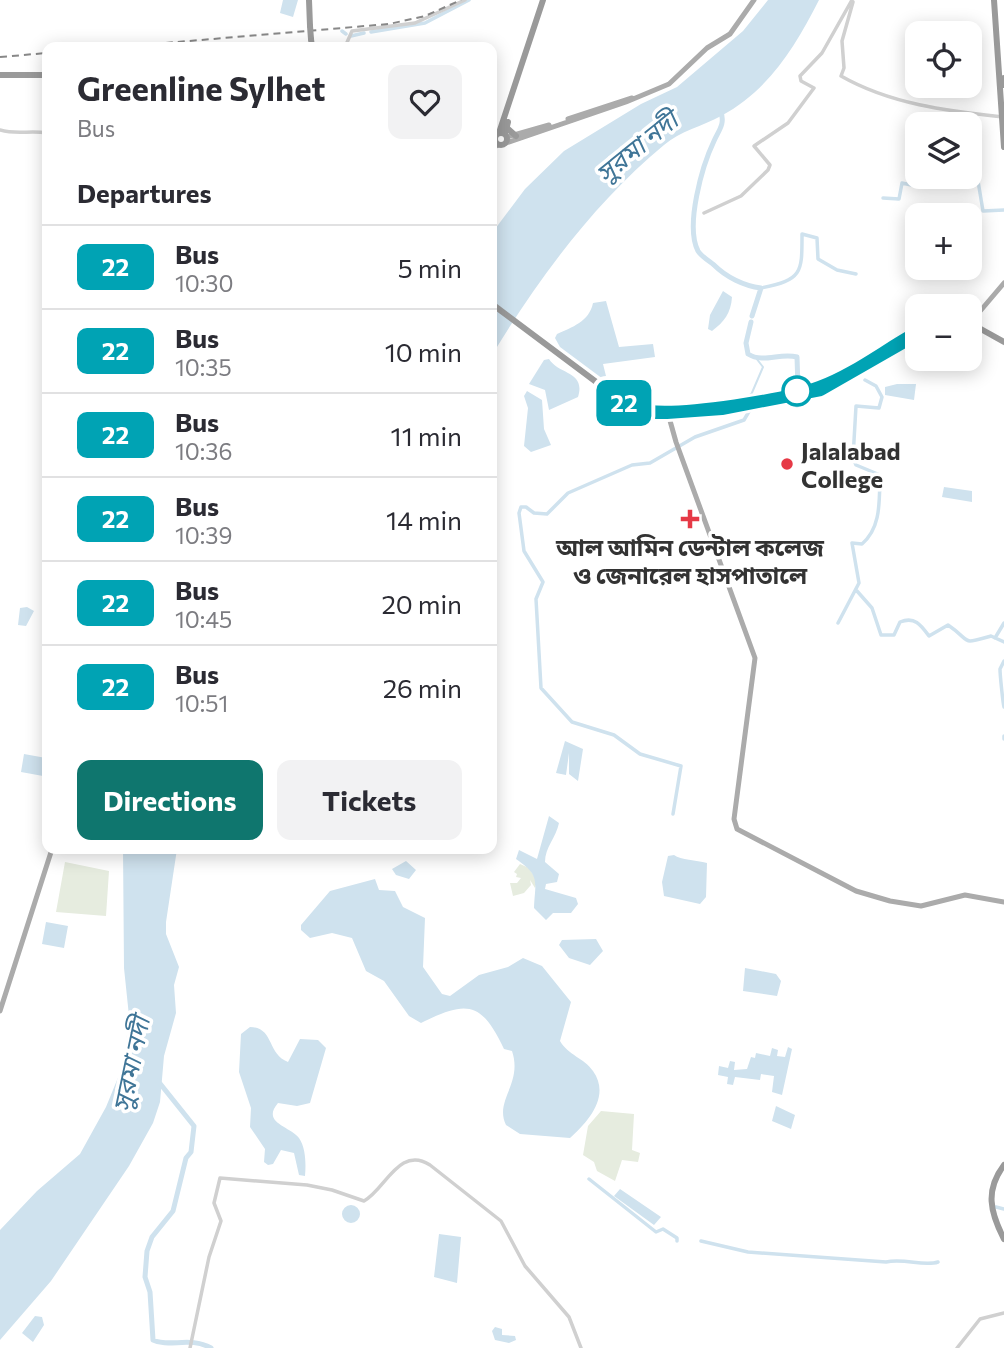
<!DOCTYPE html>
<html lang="en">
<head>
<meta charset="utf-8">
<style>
	body { margin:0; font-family:Commissioner,"Noto Sans Bengali",sans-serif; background:#f2f2f3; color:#2b2b33; height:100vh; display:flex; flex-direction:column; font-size:26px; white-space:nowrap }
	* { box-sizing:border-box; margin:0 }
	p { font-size:23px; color:#7c7c81 }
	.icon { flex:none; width:38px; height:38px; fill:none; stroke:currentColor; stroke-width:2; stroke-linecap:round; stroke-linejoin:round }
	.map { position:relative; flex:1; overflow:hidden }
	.details { position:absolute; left:42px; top:42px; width:455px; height:812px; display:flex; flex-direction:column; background:#fff; border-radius:14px; box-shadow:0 4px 18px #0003 }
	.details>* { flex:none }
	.badge { padding:0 14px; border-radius:10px; font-size:24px; line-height:46px }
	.controls { position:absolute; left:905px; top:21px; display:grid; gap:14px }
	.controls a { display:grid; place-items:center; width:77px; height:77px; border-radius:14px; background:#fff; box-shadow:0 4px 18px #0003; font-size:35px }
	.map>.badge { position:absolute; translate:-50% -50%; box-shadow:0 0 0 4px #fff }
	h2 { padding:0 35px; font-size:26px; line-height:63px }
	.round { display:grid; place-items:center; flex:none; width:74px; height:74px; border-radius:14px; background:#f2f2f3 }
	.overview { display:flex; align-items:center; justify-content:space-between; height:119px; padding:0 35px }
	h1 { font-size:33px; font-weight:700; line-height:52px }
	.button { display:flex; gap:14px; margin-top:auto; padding:14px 35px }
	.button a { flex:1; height:80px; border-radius:14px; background:#0f766e; color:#fff; font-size:28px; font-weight:700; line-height:80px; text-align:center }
	.button a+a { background:#f2f2f3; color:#2b2b33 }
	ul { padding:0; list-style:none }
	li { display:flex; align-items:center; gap:21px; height:84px; padding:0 35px; border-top:2px solid #e1e1e2 }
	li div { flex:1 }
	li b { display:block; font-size:26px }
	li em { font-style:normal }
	li .badge { min-width:77px; font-weight:700; text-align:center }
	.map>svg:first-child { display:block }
	.green { fill:#e6ecdf }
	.water { fill:#cfe2ee }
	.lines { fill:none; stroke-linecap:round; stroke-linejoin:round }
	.stream { stroke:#cfe2ee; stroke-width:2 }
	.canal { stroke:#cfe2ee; stroke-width:3.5 }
	.river { stroke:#cfe2ee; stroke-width:5 }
	.minor { stroke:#d0d0d0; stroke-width:3.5 }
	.major { stroke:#ababab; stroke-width:5 }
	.highway { stroke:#9a9a9a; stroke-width:6 }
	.rail { stroke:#888; stroke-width:2; stroke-dasharray:7 5; stroke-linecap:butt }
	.highway-bridge { stroke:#9a9a9a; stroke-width:6 }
	.line-casing { stroke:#fff; stroke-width:16 }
	.line { stroke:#00a3b4; stroke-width:10 }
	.stop-dot { fill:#fff; stroke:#00a3b4; stroke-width:3.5 }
	.poi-dot { fill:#e63946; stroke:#fff; stroke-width:2.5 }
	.labels { text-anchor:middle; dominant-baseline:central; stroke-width:7; stroke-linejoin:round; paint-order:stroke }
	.poi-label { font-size:24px; font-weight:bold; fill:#333; stroke:#fff; text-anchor:start }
	.water-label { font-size:26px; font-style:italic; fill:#3f7597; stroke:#fff }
</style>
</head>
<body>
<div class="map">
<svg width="1004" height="1348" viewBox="0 0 1004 1348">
	<rect width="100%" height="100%" fill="#fff"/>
	<path class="green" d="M65,862L109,871L106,916L56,912Z
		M520,864L529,868L537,881L535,888L530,880L531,885L524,893L513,896L510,883H517L521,878L516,877L517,874L514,872Z
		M601,1111L634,1114L632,1150L640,1153L638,1162L622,1160L615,1181L597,1171L594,1162L583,1155L588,1126Z"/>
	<path class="water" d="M283,0H298L293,17L280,13Z
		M768,0H819C795,47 769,90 721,116C703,126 680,131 664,145C595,202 538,279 492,355V233L525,189L564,151L641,104L677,87L743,31Z
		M723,291L732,297C731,313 724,322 712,331L708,329L710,315Z
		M606,301L619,347L653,344L655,357L603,364L606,376L603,379L560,347L555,338L557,334C572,327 589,322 593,303Z
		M549,359C559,375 586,371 578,397L549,410L545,390L529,384L544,360Z
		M897,384H916L914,400L885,395V387Z
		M527,391L542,400L544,429L551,445L531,452L524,446L528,408L524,396Z
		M944,487L972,491V502L942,497Z
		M27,607L34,611L26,626L18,625L20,608Z
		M565,741L583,749L578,781L569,774V753L566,775L556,773Z
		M24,754L46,758L43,776L21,772Z
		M549,816L559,823C556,838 545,847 545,862L559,874L557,882L546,884L545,889L576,898L578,904L571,913H553L546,920L534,908C535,881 541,876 516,859L519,850L537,859Z
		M123,849H177L166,922V934L179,967L174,985L176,1013L164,1056L160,1102L153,1123L129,1166L51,1281L0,1340V1230L37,1191L80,1154L106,1107L124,1063L129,1016L124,968Z
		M674,855C681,860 696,860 707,863L706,897L700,904L664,896L662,882L668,856Z
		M406,861L416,870L409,879L396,875L392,869Z
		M375,879L379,890L395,891L403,907L425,918L423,967L442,994L450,996L479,975L508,967L523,958L542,966L571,1002L560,1041C568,1055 584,1058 593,1071C611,1096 588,1122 570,1138L520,1134L506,1125C494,1100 523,1084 512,1051L504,1049C481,1000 466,1001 421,1023L409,1016L384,981L366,971L352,938L332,933L310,938L301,930V925L330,891Z
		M46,922L68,926L64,948L42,944Z
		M596,939L603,951L590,965L569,958L559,945L562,940Z
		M745,968L776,974L781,981L777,996L743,991Z
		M250,1027C274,1027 267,1054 288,1062L300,1039L318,1040L326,1048L310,1103L297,1106L278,1103C261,1123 290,1126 299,1138C306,1148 306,1165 305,1176L299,1175L294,1153L281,1150L273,1164L268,1165L264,1162L265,1149L250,1127L251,1108L239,1072L241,1034Z
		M788,1047L792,1049L782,1095L772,1092L774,1076L761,1074L760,1080L735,1077L733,1085L727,1084L728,1077L718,1075L719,1066L728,1068L730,1061L735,1062L734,1070L747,1069L751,1057L755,1058L756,1053L770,1056L772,1048L778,1050L777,1056L785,1057Z
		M776,1106L795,1115L791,1129L772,1121Z
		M620,1189L661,1217L654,1225L614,1196Z
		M342 1214a9 9 0 1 1 18 0a9 9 0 1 1-18 0Z
		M439,1234L461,1237L457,1283L434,1277Z
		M35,1316L42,1317L44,1325L33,1342L22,1333Z
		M495,1327L502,1329V1335L515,1336L516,1340L509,1343L495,1340L492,1331Z"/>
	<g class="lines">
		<path class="stream" d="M751,395L763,367L756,358"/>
		<path class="canal" d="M342,31L346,34
			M371,32L425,23L469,0
			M351,36L364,33
			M970,173L977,175L983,211L1004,210
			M883,198L899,199L902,183L916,186L919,177
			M761,288C803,280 802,272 802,234L817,238L818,259L837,270L856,274
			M751,397V395
			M857,591L872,608L881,635H894L900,622C915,616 921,625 929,636L948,625C973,642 959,645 991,636L1004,642
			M838,623L859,583L852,543L862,544C882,527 879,499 880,475L856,465L853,458L856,406L879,408L882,397L876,386L865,380
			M995,638L1004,623
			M1004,661L1000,669C1000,675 1003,704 1004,707
			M1004,736V739
			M673,814L681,766L640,754L614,735L572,722L541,688L536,599L543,582L524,551L519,513L521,507H526L534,513L547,514L568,493L632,465L650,463L695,437L744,420L751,408
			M589,1179L656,1232L663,1229L677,1238V1241
			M996,1207L1004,1209
			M701,1241L748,1252L886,1262C905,1258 924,1267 938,1262"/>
		<path class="river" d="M721,112C725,124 719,130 714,141C702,166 685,226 698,251C701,256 709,261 714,265C726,277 744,286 761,288L752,316
			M751,322L746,343L748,354C764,364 780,352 797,357L798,388
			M797,405V401
			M158,1081L194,1126L191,1152L186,1158L173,1211L152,1237L147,1251L145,1277L150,1292L153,1340C169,1348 190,1336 211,1348"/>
		<path class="minor" d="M853,2L842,41L844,68L841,76C890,104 947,111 1003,117
			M345,47L352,31L415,23L465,0
			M0,130C17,135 30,130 47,133
			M704,213L741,196L768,170L770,165L754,146L788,123L814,88L801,81L800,76L822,53L852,0
			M190,1348L209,1257L221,1221L214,1203L220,1178L307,1185L332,1190L364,1201C385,1190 399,1145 430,1165L501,1221L525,1266L569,1317L581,1348
			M957,1348L980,1319L1004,1313"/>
		<path class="major" d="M568,119L632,98
			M507,137L549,125
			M506,143L626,102L669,84L707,48L730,34L754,0
			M492,147L499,145
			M970,323L1004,283
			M667,410L676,442L755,658L734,819L737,829L856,891L890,901L921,906L965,895L1004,902
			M0,1011L52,849"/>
		<path class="highway" d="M309,0L310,26
			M994,0L1004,147
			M311,39L312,47
			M0,75H47
			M1004,78V85
			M507,128L516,136
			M495 139a6 6 0 1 1 12 0a6 6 0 1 1-12 0Z
			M499,133L543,0
			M505,134L508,122
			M492,304L631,408C665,424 786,403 823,390C856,377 887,354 917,336
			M970,323L1004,342
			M808,389L855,368L917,331
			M756,399L790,393
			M708,407L746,401
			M1004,1165C985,1190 990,1212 1004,1239"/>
		<path class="rail" d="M118,47L389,24L425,16L461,0
			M0,57L47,53"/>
		<path class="highway-bridge" d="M310,26L311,39"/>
	</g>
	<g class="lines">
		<defs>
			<path id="line" d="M917,331C884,349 854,373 819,386C785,399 685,414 649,410C640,409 632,405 624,402L645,414H667L722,410L821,391L917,336"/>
		</defs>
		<use href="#line" class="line-casing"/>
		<use href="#line" class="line"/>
	</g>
	<circle class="stop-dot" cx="797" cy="391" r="14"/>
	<g class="poi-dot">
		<circle cx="787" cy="464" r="7"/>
		<path d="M686.5 508.5h7v7h7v7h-7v7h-7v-7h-7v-7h7z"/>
	</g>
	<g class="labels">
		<g class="poi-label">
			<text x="801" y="450">Jalalabad<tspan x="801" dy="28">College</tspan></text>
			<text x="690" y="546" text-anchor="middle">আল আমিন ডেন্টাল কলেজ<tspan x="690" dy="28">ও জেনারেল হাসপাতালে</tspan></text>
		</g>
		<g class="water-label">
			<text transform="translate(636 146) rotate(-39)">সুরমা নদী</text>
			<text transform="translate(130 1064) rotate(-78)">সুরমা নদী</text>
		</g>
	</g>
</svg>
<div class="controls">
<a><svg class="icon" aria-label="locate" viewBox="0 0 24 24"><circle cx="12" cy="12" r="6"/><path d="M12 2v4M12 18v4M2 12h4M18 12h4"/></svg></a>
<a><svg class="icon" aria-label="layers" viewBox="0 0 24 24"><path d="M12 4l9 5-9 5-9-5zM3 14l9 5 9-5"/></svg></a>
<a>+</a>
<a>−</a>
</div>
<b class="badge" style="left:624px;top:403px;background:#00a3b4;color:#fff">22</b>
<section class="details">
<div class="overview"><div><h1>Greenline Sylhet</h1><p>Bus</p></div><a class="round"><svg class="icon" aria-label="heart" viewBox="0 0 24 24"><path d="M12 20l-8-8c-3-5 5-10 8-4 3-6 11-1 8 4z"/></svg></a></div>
<h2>Departures</h2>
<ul>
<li><span class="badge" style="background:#00a3b4;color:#fff">22</span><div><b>Bus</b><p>10:30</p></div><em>5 min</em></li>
<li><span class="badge" style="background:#00a3b4;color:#fff">22</span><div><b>Bus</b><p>10:35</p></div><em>10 min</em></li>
<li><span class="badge" style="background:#00a3b4;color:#fff">22</span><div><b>Bus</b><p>10:36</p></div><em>11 min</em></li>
<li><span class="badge" style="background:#00a3b4;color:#fff">22</span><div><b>Bus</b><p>10:39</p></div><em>14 min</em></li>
<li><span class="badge" style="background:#00a3b4;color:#fff">22</span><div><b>Bus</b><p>10:45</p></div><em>20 min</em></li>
<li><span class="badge" style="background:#00a3b4;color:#fff">22</span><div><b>Bus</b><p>10:51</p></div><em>26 min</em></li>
</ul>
<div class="button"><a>Directions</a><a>Tickets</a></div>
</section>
</div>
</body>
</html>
